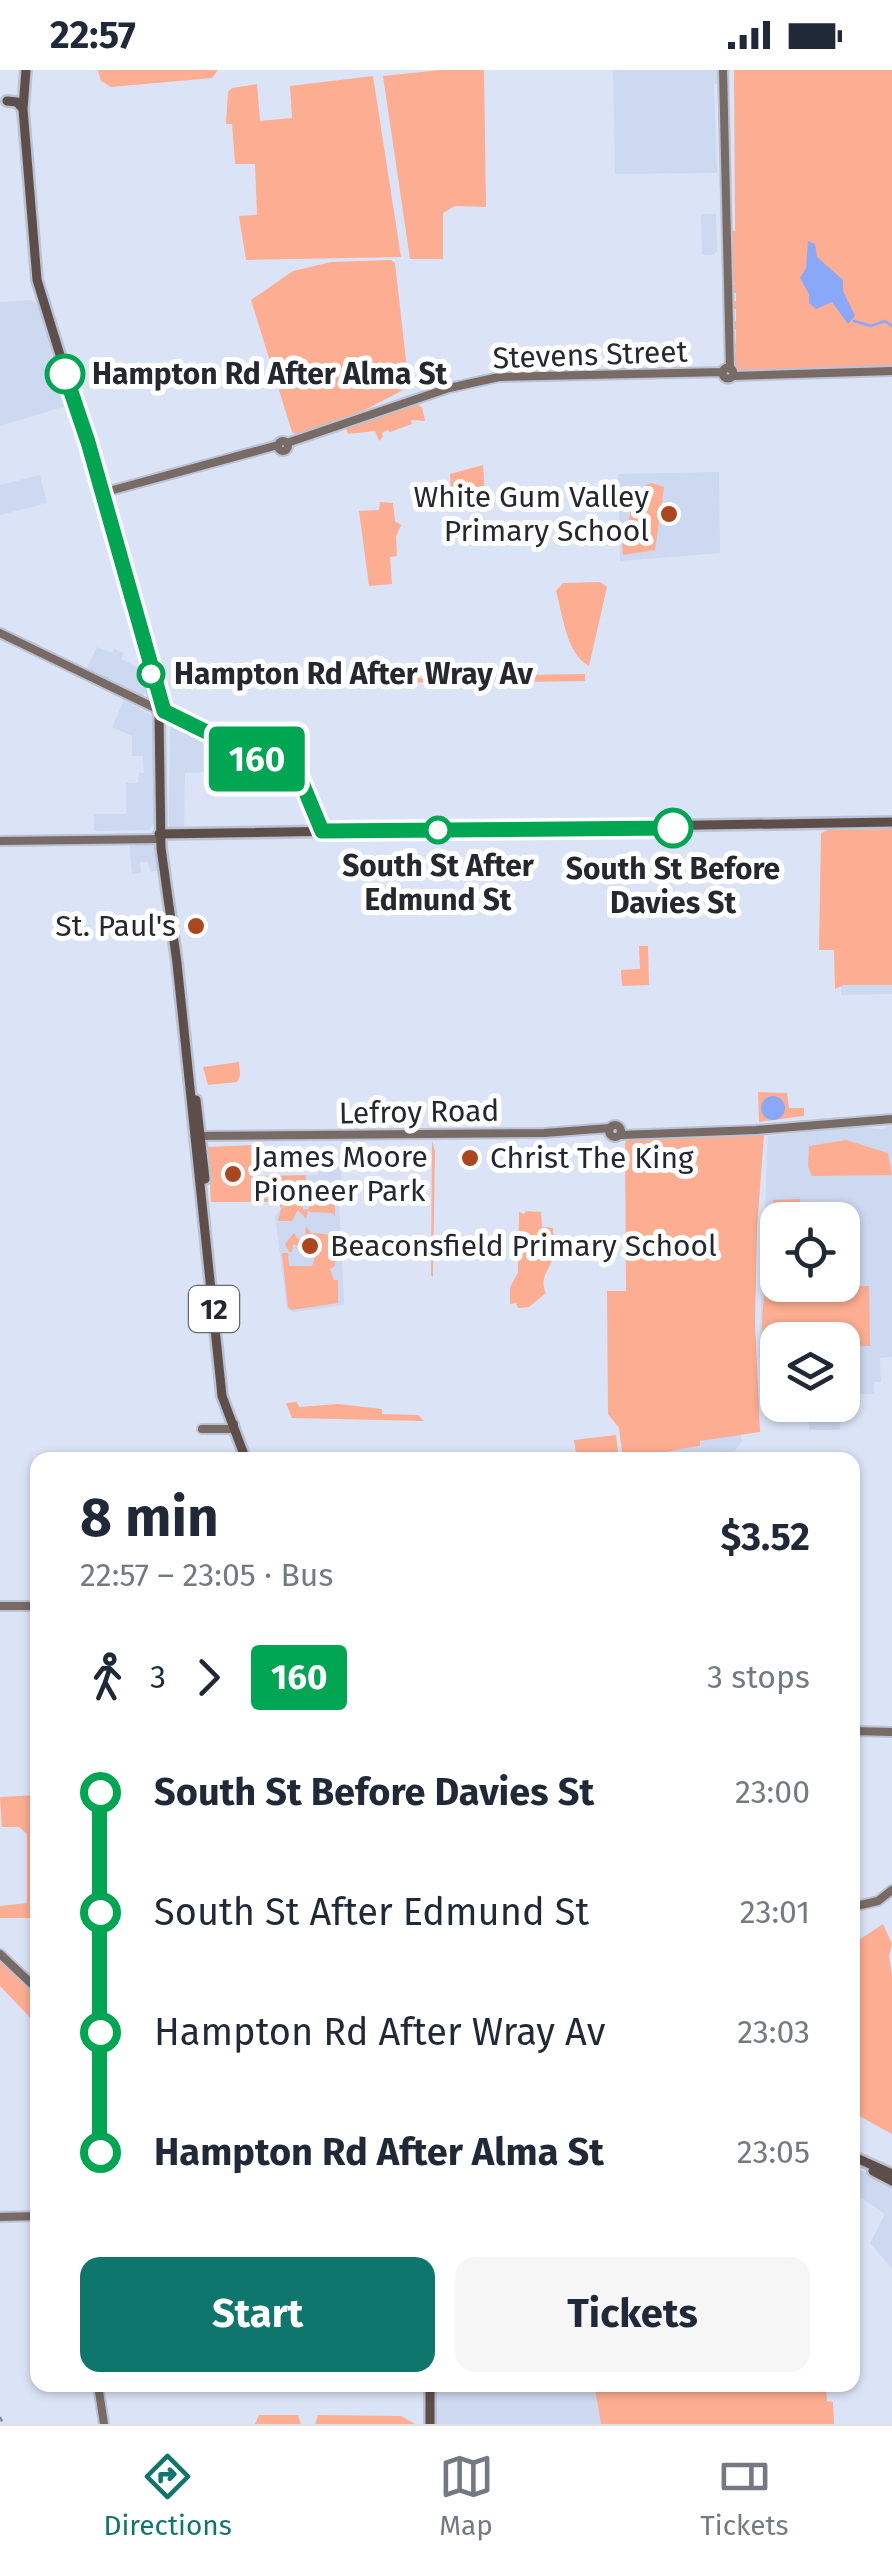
<!DOCTYPE html>
<html lang="en">
<head>
<meta charset="utf-8">
<style>
	body { margin:0; font-family:"Fira Sans",sans-serif; background:#f6f6f7; color:#1f2937; height:100vh; display:flex; flex-direction:column; font-size:38px; white-space:nowrap }
	* { box-sizing:border-box; margin:0 }
	p { font-size:32px; color:#747a83 }
	.icon { flex:none; width:55px; height:55px; fill:none; stroke:currentColor; stroke-width:2; stroke-linecap:round; stroke-linejoin:round }
	.map { position:relative; flex:1; overflow:hidden }
	.drawer { position:absolute; left:30px; top:1382px; width:830px; height:940px; display:flex; flex-direction:column; background:#fff; border-radius:20px; box-shadow:0 2px 8px #0004 }
	.drawer>* { flex:none }
	.badge { padding:0 20px; border-radius:8px; font-size:35px; line-height:65px }
	.fabs { position:absolute; left:760px; top:1132px; display:grid; gap:20px }
	.fabs a { display:grid; place-items:center; width:100px; height:100px; border-radius:20px; background:#fff; box-shadow:0 2px 8px #0004; font-size:50px }
	.map>.badge { position:absolute; translate:-50% -50%; box-shadow:0 0 0 5px #fff }
	.legs { display:flex; align-items:center; gap:15px; height:110px; padding:0 50px; font-size:32px }
	.legs p { margin-inline-start:auto }
	.headline { display:flex; align-items:center; justify-content:space-between; height:170px; padding:0 50px }
	h1 { font-size:55px; font-weight:700; line-height:75px }
	.action { display:flex; gap:20px; margin-top:auto; padding:20px 50px }
	.action a { flex:1; height:115px; border-radius:20px; background:#0f766e; color:#fff; font-size:40px; font-weight:700; line-height:115px; text-align:center }
	.action a+a { background:#f6f6f7; color:#1f2937 }
	ul { padding:0 50px; list-style:none }
	li { display:flex; align-items:center; gap:35px; height:120px; font-size:38px }
	li i { display:grid; place-items:center; width:15px; height:100%; margin:0 12px; background:currentColor }
	li i::after { content:''; width:25px; height:25px; margin:-12px; border:8px solid; border-radius:50%; background:#fff }
	li p { margin-inline-start:auto }
	li:first-child i { background:linear-gradient(#0000 50%,currentColor 0) }
	li:last-child i { background:linear-gradient(currentColor 50%,#0000 0) }
	.status { display:flex; justify-content:space-between; align-items:center; height:70px; padding:0 50px; background:#fff; direction:ltr }
	.status svg { height:28px; fill:currentColor }
	.tabs { display:flex; justify-content:space-around; align-items:center; height:140px; border-top:2px solid #e0e1e3; background:#fff; font-size:28px; color:#747a83 }
	.tabs a { display:grid; justify-items:center; gap:5px }
	.tabs .current { color:#0f766e }
	.map>svg:first-child { display:block }
	.built { fill:#cdd8f1; fill-rule:evenodd }
	.green { fill:#fdad91 }
	.water { fill:#89a8f8 }
	.lines { fill:none; stroke-linecap:round; stroke-linejoin:round }
	.stream { stroke:#89a8f8; stroke-width:2.5 }
	.secondary-casing { stroke:#bac2d3; stroke-width:12 }
	.primary-casing { stroke:#bac2d3; stroke-width:14 }
	.secondary { stroke:#786a65; stroke-width:8 }
	.primary { stroke:#5e4e49; stroke-width:9 }
	.rail { stroke:#858b99; stroke-width:2.5; stroke-dasharray:5 10; stroke-linecap:butt }
	.line-1-casing { stroke:#fff; stroke-width:22 }
	.line-1 { stroke:#00a651; stroke-width:15 }
	.stop-1-dot { fill:#fff; stroke:#00a651; stroke-width:5 }
	.poi-dot { fill:#ac461f; stroke:#fff; stroke-width:4 }
	.labels { text-anchor:middle; dominant-baseline:central; stroke-width:10; stroke-linejoin:round; paint-order:stroke }
	.shield { fill:#fff; stroke:#66686d; stroke-width:2.5 }
	.shield-label { font-size:28px; font-weight:bold; fill:#25282f }
	.street-label { font-size:30px; fill:#25282f; stroke:#fff }
	.stop-label { font-size:30px; font-weight:bold; fill:#25282f; stroke:#fff; text-anchor:start }
	.poi-label { font-size:30px; fill:#25282f; stroke:#fff; text-anchor:start }
</style>
</head>
<body>
<div class="status"><b>22:57</b><svg viewBox="0 0 49 12"><path d="M0 12V9h3v3zM5 12V6h3v6zM10 12V3h3v9zM15 12V0h3v12zM26 1h20v11H26zM47 4h2v5h-2z"/></svg></div>
<div class="map">
<svg width="892" height="2354" viewBox="0 0 892 2354">
	<rect width="100%" height="100%" fill="#dbe4f7"/>
	<path class="built" d="M613,0H719V13L714,14L717,103L615,104Z
		M701,144H716L717,181L713,185H702Z
		M32,230L38,235L66,336L0,356V232Z
		M719,402L720,483L620,491L618,404Z
		M40,405L47,433L0,445V415Z
		M97,577L112,583L114,579L124,583L121,589L142,600L147,622L142,627L86,600Z
		M124,630L155,647V753L149,760L94,761V744H126V713H138L139,703H144L143,686H132V666L112,657Z
		M170,653L219,678L207,702L185,703L184,759H169V755Z
		M129,773H153L159,801L150,802L148,792H140L141,803L132,804Z
		M892,897V924L841,925V906Z
		M892,1055V1287L880,1288L881,1312H874V1324H843L842,1270H778L777,1288H759L768,1066L854,1057L883,1059ZM778,1150H842V1215H778Z
		M257,1075L258,1106L318,1105L319,1097H342L339,1132L344,1235L294,1242L287,1239L275,1146L280,1140V1132H211L208,1077Z
		M809,1335H840V1360H809Z
		M738,1354L742,1371L729,1390H640L673,1379L699,1376L700,1372Z
		M852,2095L892,2117V2199L870,2173L885,2144L853,2122Z
		M436,2315H594L601,2354H435Z"/>
	<path class="green" d="M98,0H218L212,8L111,17L101,11Z
		M440,0H484L486,137L455,136L443,143V189H410L383,6Z
		M734,0H892V298L738,300L731,295V283L736,282V279L731,278V274H736V259L730,258V251H736V239H730V231H736V223L730,222L735,213L730,212L729,162L735,161Z
		M373,6L401,187L246,190L239,146L257,145L255,94H235L232,54H226L228,22L232,18L257,14L260,51L292,48L290,16Z
		M391,190L395,193L409,317L359,343L298,365L292,362L251,230L293,201L331,192Z
		M415,334L422,337L425,351L411,350L412,354L390,362L388,360L382,363L383,367L379,371L375,361L348,364L346,359Z
		M483,395L485,425L451,426L450,404Z
		M651,413L664,417L655,480L623,485C620,466 627,461 630,444C632,428 633,419 651,413Z
		M380,432L393,433L395,451L401,455L396,467L397,486L390,487L392,514L369,516L359,441L379,440Z
		M563,513L600,512L607,517L589,596C566,583 563,546 556,521Z
		M585,604V611L456,613L455,606Z
		M442,607L444,612L350,614L363,610Z
		M892,759V915H844L835,919L834,880H819L821,763L828,760Z
		M639,876H648L649,915L622,916L621,900L640,899Z
		M239,992L240,1006L237,1012L208,1015L203,997Z
		M758,1022L787,1023L789,1038H804V1046L759,1052Z
		M764,1065L757,1158L755,1253L760,1362L700,1371V1376C673,1378 649,1390 623,1390L619,1358L608,1344L607,1221H626L625,1073L628,1069Z
		M846,1070L888,1083L892,1105L812,1106L808,1096L809,1076Z
		M432,1071L435,1081L433,1207L431,1205Z
		M257,1075L258,1106L306,1105V1129L304,1112H289V1132L286,1133L302,1134L303,1140L309,1139V1131H335V1147L332,1143L309,1142L308,1139L306,1149L298,1140L292,1151H278L281,1139L285,1137H280V1132H211L208,1077Z
		M800,1129L803,1150H778L777,1191L766,1200L767,1153L773,1152V1130Z
		M526,1141L541,1142L542,1157L553,1158C553,1166 555,1176 554,1184C551,1200 538,1206 546,1223L529,1237L518,1238L516,1233L510,1234V1217L518,1203L519,1142L524,1144Z
		M306,1156L311,1163L333,1165L330,1173L335,1174V1196L330,1199L334,1210H338V1233L292,1240L288,1237L282,1183H288L289,1196H312L317,1181L312,1180V1175H293L292,1182H289L285,1174L294,1163L298,1169H305Z
		M777,1195L778,1215L869,1216L870,1276H843L842,1270H778L777,1285L766,1284C759,1262 761,1211 777,1195Z
		M297,1332L299,1337L338,1334L382,1339V1344L418,1345L424,1351L292,1348L286,1333Z
		M616,1365L619,1390H577L574,1370Z
		M37,1725V1848H0V1836L27,1833V1764L19,1757H2L0,1727Z
		M883,1854L892,1874L889,1886L892,1906V2064L852,2042L853,1874Z
		M0,1887L37,1922V1955L0,1916Z
		M594,2315H826L827,2331L833,2332L834,2354H601Z
		M259,2345H298L301,2354H255Z
		M318,2345L401,2346L415,2354H315Z"/>
	<path class="water" d="M808,171L815,174L817,187L843,210V221L855,246L848,254L832,232L816,239L809,233V224L800,208L806,198Z
		M761 1038a12 12 0 1 1 24 0a12 12 0 1 1-24 0Z"/>
	<g class="lines">
		<path class="stream" d="M854,251L871,256L885,251L892,256"/>
		<defs>
			<path id="secondary" d="M723,0L730,299
				M722.5 303a5.5 5.5 0 1 1 11 0a5.5 5.5 0 1 1-11 0Z
				M733,306L892,301
				M278 376a5 5 0 1 1 10 0a5 5 0 1 1-10 0Z
				M287,373L449,318L499,307L723,302
				M102,423L278,375
				M0,563L300,708L322,761
				M0,771L160,769
				M609 1061a6 6 0 1 1 12 0a6 6 0 1 1-12 0Z
				M621,1065L756,1060L892,1049
				M195,1066L544,1063L610,1058
				M202,1359H233L234,1354
				M0,1536H38
				M852,1661L892,1662
				M852,1837L878,1831L892,1820
				M0,1884L38,1920
				M0,2147L38,2146
				M98,2315L104,2354"/>
			<path id="primary" d="M26,0L23,39L37,210L111,451L159,645L161,778L177,893L222,1326L246,1390
				M7,31L17,32L23,39
				M159,764L892,752
				M196,1030L205,1109
				M852,2086L892,2104
				M873,2101L892,2111
				M430,2315V2354"/>
		</defs>
		<use href="#secondary" class="secondary-casing"/>
		<use href="#primary" class="primary-casing"/>
		<use href="#secondary" class="secondary"/>
		<use href="#primary" class="primary"/>
		<path class="rail" d="M0,2347L3,2354"/>
	</g>
	<g class="lines">
		<defs>
			<path id="line-1" d="M65,304L88,372L164,641L300,708L322,761L673,758"/>
		</defs>
		<use href="#line-1" class="line-1-casing"/>
		<use href="#line-1" class="line-1"/>
	</g>
	<g class="stop-1-dot">
		<circle cx="65" cy="304" r="18"/>
		<circle cx="151" cy="604" r="12"/>
		<circle cx="673" cy="758" r="18"/>
		<circle cx="438" cy="760" r="12"/>
	</g>
	<g class="poi-dot">
		<circle cx="669" cy="444" r="10"/>
		<circle cx="196" cy="856" r="10"/>
		<circle cx="470" cy="1088" r="10"/>
		<circle cx="233" cy="1104" r="10"/>
		<circle cx="310" cy="1176" r="10"/>
	</g>
	<g class="labels">
		<rect class="shield" x="189" y="1216" width="50" height="46" rx="8"/>
		<g class="shield-label">
			<text x="214" y="1239">12</text>
		</g>
		<g class="street-label">
			<text transform="translate(590 285) rotate(-2)">Stevens Street</text>
			<text transform="translate(419 1042) rotate(-1)">Lefroy Road</text>
		</g>
		<g class="stop-label">
			<text x="92" y="304">Hampton Rd After Alma St</text>
			<text x="174" y="604">Hampton Rd After Wray Av</text>
			<text x="438" y="796" text-anchor="middle">South St After<tspan x="438" dy="34">Edmund St</tspan></text>
			<text x="673" y="799" text-anchor="middle">South St Before<tspan x="673" dy="34">Davies St</tspan></text>
		</g>
		<g class="poi-label">
			<text x="649" y="427" text-anchor="end">White Gum Valley<tspan x="649" dy="34">Primary School</tspan></text>
			<text x="176" y="856" text-anchor="end">St. Paul's</text>
			<text x="253" y="1087">James Moore<tspan x="253" dy="34">Pioneer Park</tspan></text>
			<text x="490" y="1088">Christ The King</text>
			<text x="330" y="1176">Beaconsfield Primary School</text>
		</g>
	</g>
</svg>
<div class="fabs">
<a><svg class="icon" aria-label="locate" viewBox="0 0 24 24"><circle cx="12" cy="12" r="6"/><path d="M12 2v4M12 18v4M2 12h4M18 12h4"/></svg></a>
<a><svg class="icon" aria-label="layers" viewBox="0 0 24 24"><path d="M12 4l9 5-9 5-9-5zM3 14l9 5 9-5"/></svg></a>
</div>
<b class="badge" style="left:257px;top:689px;background:#00a651;color:#fff">160</b>
<section class="drawer">
<div class="headline"><div><h1>8 min</h1><p>22:57 – 23:05 · Bus</p></div><b>$3.52</b></div>
<div class="legs"><svg class="icon" aria-label="walk" viewBox="0 0 24 24"><circle cx="13" cy="4" r="2"/><path d="M13 8l-2 6 4 7M11 14l-3 7M7 12l3-4h3l4 4"/></svg>3<svg class="icon" aria-label="forward" viewBox="0 0 24 24"><path d="M9 5l7 7-7 7"/></svg><b class="badge" style="background:#00a651;color:#fff">160</b><p>3 stops</p></div>
<ul>
<li><i style="color:#00a651"></i><b>South St Before Davies St</b><p>23:00</p></li>
<li><i style="color:#00a651"></i><span>South St After Edmund St</span><p>23:01</p></li>
<li><i style="color:#00a651"></i><span>Hampton Rd After Wray Av</span><p>23:03</p></li>
<li><i style="color:#00a651"></i><b>Hampton Rd After Alma St</b><p>23:05</p></li>
</ul>
<div class="action"><a>Start</a><a>Tickets</a></div>
</section>
</div>
<nav class="tabs">
<a class="current"><svg class="icon" aria-label="directions" viewBox="0 0 24 24"><path d="M12 3l9 9-9 9-9-9zM9 14v-3h6M13 9l2 2-2 2"/></svg>Directions</a>
<a><svg class="icon" aria-label="map" viewBox="0 0 24 24"><path d="M3 6l6-2 6 2 6-2v14l-6 2-6-2-6 2zM9 4v14M15 6v14"/></svg>Map</a>
<a><svg class="icon" aria-label="tickets" viewBox="0 0 24 24"><path d="M3 7h18v10H3zM15 7v10"/></svg>Tickets</a>
</nav>
</body>
</html>
